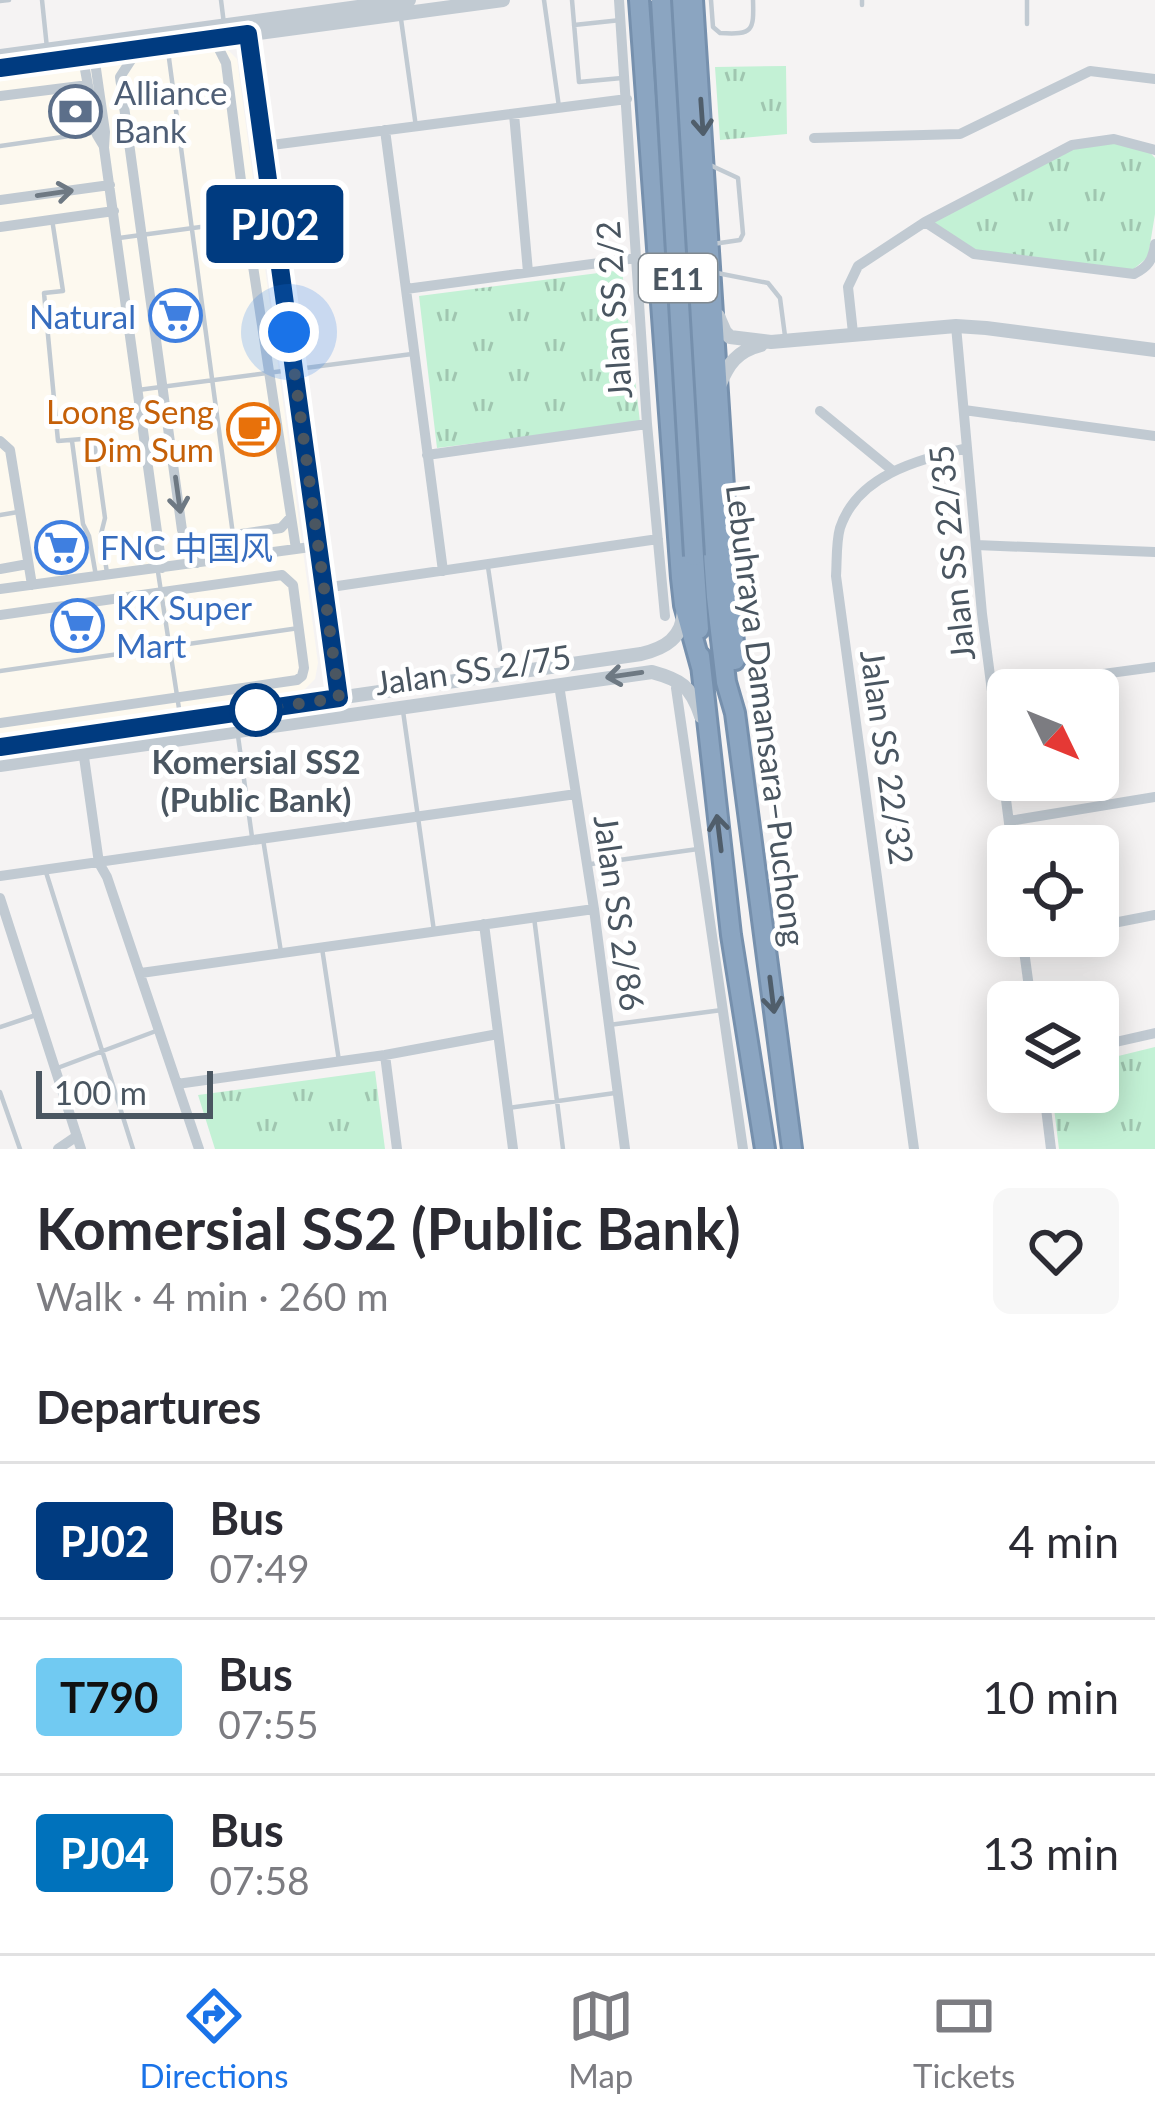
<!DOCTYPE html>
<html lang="en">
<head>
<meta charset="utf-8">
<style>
	body { margin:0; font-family:Lato,"Noto Sans SC",sans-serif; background:#f7f7f7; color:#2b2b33; height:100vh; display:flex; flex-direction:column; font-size:45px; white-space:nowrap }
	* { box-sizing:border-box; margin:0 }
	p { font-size:39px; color:#7c7c81 }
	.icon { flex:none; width:66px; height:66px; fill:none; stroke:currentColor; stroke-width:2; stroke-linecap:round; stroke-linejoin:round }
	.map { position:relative; height:1149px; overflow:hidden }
	.sheet { display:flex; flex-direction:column; background:#fff; flex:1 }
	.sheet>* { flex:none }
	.badge { padding:0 24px; border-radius:9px; font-size:42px; line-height:78px }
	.needle { width:78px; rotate:133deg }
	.buttons { position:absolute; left:987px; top:669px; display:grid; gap:24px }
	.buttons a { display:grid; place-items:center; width:132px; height:132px; border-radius:18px; background:#fff; box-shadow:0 6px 30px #0003; font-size:60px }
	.scale { position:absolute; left:36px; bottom:30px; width:177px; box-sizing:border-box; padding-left:12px; border:6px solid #4a5661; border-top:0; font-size:33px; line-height:42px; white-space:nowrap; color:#4a5661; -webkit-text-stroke:9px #fff; paint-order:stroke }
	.you { position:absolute; width:60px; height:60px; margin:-30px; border:9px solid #fff; border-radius:50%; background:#1a73e8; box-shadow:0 0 0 18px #1a73e833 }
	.map>.badge { position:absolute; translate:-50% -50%; box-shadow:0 0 0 6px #fff }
	h2 { padding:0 36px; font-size:45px; line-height:108px }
	.round { display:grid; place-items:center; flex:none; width:126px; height:126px; border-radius:18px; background:#f7f7f7 }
	.head { display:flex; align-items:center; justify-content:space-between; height:204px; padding:0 36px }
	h1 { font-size:57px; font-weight:700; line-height:90px }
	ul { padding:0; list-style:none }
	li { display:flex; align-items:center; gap:36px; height:156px; padding:0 36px; border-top:3px solid #e1e1e2 }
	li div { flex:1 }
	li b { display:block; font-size:45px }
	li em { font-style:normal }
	li .badge { min-width:132px; font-weight:700; text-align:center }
	.menu { display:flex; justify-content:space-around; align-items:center; height:168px; border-top:3px solid #e1e1e2; background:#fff; font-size:33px; color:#7c7c81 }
	.menu a { display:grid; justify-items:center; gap:6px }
	.menu .selected { color:#1a73e8 }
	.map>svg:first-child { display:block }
	.commercial { fill:#fdf9ef }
	.grass { fill:url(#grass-tufts) }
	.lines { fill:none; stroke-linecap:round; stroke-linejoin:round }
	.motorway-casing { stroke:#7690ad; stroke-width:24 }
	.service { stroke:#c1cad2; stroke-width:4.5 }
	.minor { stroke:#c1cad2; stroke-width:10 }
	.tertiary { stroke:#c1cad2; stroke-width:14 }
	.motorway { stroke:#8ba5c1; stroke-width:18 }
	.motorway-bridge-casing { stroke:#7690ad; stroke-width:24; stroke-linecap:butt }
	.motorway-bridge { stroke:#8ba5c1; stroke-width:18 }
	.oneway { stroke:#505e6b }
	.oneway2 { stroke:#6e7983 }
	.line-casing { stroke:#fff; stroke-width:27 }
	.line { stroke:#003b80; stroke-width:18 }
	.walk { stroke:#4a5661; stroke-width:12; stroke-dasharray:0 21.6 }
	.stop-dot { fill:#fff; stroke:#003b80; stroke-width:6 }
	.labels { text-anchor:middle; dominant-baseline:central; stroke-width:10; stroke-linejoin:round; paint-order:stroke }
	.shield { fill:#fff; stroke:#808990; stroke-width:3 }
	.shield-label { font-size:30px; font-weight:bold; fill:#4a5661 }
	.service-label { font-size:33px; fill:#4e5e75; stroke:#fff; text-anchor:start }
	.street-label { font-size:33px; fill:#4a5661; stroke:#fff }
	.shop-label { font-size:33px; fill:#366cbe; stroke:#fff; text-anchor:start }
	.food-label { font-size:33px; fill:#c56008; stroke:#fff; text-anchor:end }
	.stop-label { font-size:33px; font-weight:bold; fill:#4a5661; stroke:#fff }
</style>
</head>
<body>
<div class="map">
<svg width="1155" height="1149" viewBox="0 0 1155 1149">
	<defs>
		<pattern id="grass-tufts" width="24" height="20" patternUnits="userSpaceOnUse" patternTransform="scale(3)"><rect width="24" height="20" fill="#c3f1d5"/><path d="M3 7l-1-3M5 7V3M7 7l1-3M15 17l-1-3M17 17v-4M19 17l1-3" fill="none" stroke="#a0c6b0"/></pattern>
	</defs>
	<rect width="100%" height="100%" fill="#f5f3f3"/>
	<path class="commercial" d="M226,48L237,59L318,663L315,679L304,690L0,736V77Z"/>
	<path class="grass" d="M786,66L787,134L720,140L715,67Z
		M1111,142L1146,148L1155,158V214L1148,257L1130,272L976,253L928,221L1071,148Z
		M622,270L640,422L437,448L419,296Z
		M1155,1047V1149H1059L1052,1092H1098V1061Z
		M375,1071L385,1149H215L198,1095Z"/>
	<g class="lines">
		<defs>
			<path id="motorway" d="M639,0L681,578L684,605L701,667
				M675,0L716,597L726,682L735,713L792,1149
				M693,0L735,660
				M694,556L699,629
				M700,656L731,935L765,1149"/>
		</defs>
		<use href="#motorway" class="motorway-casing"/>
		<path class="service" d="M42,0L47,48
			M221,0L224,24
			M544,0L559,107
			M572,0L579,82L622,78
			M711,0L713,27L720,33C753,35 754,31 753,0
			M0,1L9,0
			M862,5V0
			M401,19L416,127
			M1027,24V0
			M574,25L621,20
			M168,51L236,557
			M0,146L97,132
			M710,165L738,178L743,234L740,240L713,244
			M52,219L63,291L44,293L58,441L94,438L105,518L101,534L107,573
			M119,238L274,217
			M717,273L768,283L780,298L785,336
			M138,390L412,354
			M72,441L83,524L89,536L96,576
			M0,515L18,512
			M488,567L503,669
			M158,572L180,715
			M0,671L299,628
			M403,711L434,931
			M238,736L252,837
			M263,839L281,952
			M591,864L698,849
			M45,869L133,1149
			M534,917L563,1149
			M322,948L339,1061
			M609,1025L722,1010
			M0,1027L36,1015
			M60,1067L156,1031
			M0,1092L20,1149
			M508,1108L615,1093"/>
		<path class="minor" d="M619,0L647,424L665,616
			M248,29L341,715
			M214,39L226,63L246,220L296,549
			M93,48L105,132L104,148L162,568
			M132,50L133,57L120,77L182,530L193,541L197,563
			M82,53L97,135L103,145
			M0,96L88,85
			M514,114L528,272
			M385,130L443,571
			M814,138L960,134L1090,71L1155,79
			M264,146L627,99
			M1155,150L1114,139L1072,145L925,222L974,254L1134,274C1148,267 1153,260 1155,244
			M0,200L110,185
			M0,227L114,211
			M406,289L636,258
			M956,326L982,614L1012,846
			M853,333L848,287L858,266L925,222
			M964,410L1155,436
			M820,411L893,471
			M0,441L10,450L32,585
			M427,455L647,424
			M193,541L281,528L291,517
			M976,545L1155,552
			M0,569L28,564
			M324,588L658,539
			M0,589L318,546
			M0,615L282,575L293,585L304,668L302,676L297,680L0,723
			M559,685L594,909L625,1149
			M676,688L743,1149
			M992,689L1155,667
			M83,750L99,863L107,877L199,1149
			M1009,821L1155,797
			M0,876L576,794
			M0,898L81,1149
			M484,924L513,1149
			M1098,926L1155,915
			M1022,936L1031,1002
			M1023,940L1043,936
			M141,973L594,909
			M1098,1046L1155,1033
			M385,1055L397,1149
			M177,1084L385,1055L498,1034
			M1044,1092L1051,1149
			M58,1149L77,1136
			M914,1149L836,576C837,561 836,542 840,528C858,474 919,460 967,448"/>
		<path class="tertiary" d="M0,56L409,0
			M0,68L503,0
			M718,316L725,332L730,337L771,342L956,326L986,328L1155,350
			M719,386C728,364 737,351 761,345
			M0,747L641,654C666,648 682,638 684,611
			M0,765L652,672C681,680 691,686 701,716"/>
		<use href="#motorway" class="motorway"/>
		<defs>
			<path id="motorway-bridge" d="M661,0L694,556"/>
		</defs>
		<use href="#motorway-bridge" class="motorway-bridge-casing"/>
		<use href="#motorway-bridge" class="motorway-bridge"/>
	</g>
	<defs><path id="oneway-shaft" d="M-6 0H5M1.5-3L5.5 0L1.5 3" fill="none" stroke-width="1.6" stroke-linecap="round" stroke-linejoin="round" transform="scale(3)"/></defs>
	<g class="oneway">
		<use href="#oneway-shaft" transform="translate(702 117) rotate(86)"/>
		<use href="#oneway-shaft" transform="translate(719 833) rotate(-97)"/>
		<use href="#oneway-shaft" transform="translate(772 995) rotate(83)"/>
	</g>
	<g class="oneway2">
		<use href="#oneway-shaft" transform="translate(55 193) rotate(-8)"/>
		<use href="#oneway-shaft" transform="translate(178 495) rotate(82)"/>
		<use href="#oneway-shaft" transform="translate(624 675) rotate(172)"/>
	</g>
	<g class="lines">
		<defs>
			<path id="line" d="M0,68L248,34L339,698L0,747"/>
		</defs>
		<use href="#line" class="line-casing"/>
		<use href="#line" class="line"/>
		<path class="walk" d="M256,710L339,698L289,332"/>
	</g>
	<defs>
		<symbol id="bank-ring" viewBox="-11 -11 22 22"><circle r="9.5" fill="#fff" stroke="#5c6f8a" stroke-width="1.5"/><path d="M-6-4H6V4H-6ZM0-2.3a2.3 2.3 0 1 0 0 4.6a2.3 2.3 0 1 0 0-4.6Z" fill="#5c6f8a"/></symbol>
		<symbol id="supermarket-ring" viewBox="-11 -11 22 22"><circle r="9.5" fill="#fff" stroke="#3f7fe0" stroke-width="1.5"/><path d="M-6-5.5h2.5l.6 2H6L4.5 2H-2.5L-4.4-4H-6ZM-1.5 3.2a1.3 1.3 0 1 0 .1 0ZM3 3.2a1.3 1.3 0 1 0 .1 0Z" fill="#3f7fe0"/></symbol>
		<symbol id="cafe-ring" viewBox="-11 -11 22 22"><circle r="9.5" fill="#fff" stroke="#e8710a" stroke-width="1.5"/><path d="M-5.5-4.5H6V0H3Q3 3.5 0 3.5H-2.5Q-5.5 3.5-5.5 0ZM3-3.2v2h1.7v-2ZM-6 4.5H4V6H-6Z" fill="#e8710a"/></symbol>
	</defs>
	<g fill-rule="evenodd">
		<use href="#bank-ring" x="46" y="82" width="59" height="59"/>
		<use href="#supermarket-ring" x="146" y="286" width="59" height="59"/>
		<use href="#cafe-ring" x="224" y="400" width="59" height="59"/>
		<use href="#supermarket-ring" x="32" y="518" width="59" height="59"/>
		<use href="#supermarket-ring" x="48" y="596" width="59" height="59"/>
	</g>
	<circle class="stop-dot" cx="256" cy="710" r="24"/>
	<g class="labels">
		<rect class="shield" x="639" y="254" width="78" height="48" rx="9"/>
		<g class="shield-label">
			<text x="678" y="278">E11</text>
		</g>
		<g class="service-label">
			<text x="114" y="92">Alliance<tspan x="114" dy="38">Bank</tspan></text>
		</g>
		<g class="street-label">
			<text transform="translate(613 310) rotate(-94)">Jalan SS 2/2</text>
			<text transform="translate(951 553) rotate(-96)">Jalan SS 22/35</text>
			<text transform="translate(473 669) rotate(-8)">Jalan SS 2/75</text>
			<text transform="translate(767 715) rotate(83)">Lebuhraya Damansara–Puchong</text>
			<text transform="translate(888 757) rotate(82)">Jalan SS 22/32</text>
			<text transform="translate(620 913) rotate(82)">Jalan SS 2/86</text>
		</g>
		<g class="shop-label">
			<text x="136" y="316" text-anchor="end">Natural</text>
			<text x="100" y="547">FNC 中国风</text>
			<text x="116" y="607">KK Super<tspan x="116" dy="38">Mart</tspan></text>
		</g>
		<g class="food-label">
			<text x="214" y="411">Loong Seng<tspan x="214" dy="38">Dim Sum</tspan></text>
		</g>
		<g class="stop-label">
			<text x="256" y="761">Komersial SS2<tspan x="256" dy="38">(Public Bank)</tspan></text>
		</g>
	</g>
</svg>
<div class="buttons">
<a><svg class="needle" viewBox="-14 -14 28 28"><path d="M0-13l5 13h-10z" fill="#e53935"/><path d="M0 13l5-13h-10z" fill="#7c7c81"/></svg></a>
<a><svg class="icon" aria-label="locate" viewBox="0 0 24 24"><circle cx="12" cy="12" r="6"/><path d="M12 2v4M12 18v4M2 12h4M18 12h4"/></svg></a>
<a><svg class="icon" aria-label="layers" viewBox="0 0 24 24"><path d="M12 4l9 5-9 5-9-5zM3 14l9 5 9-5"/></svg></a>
</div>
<div class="scale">100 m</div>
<div class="you" style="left:289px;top:332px"></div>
<b class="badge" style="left:275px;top:224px;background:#003b80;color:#fff">PJ02</b>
</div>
<section class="sheet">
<div class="head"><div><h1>Komersial SS2 (Public Bank)</h1><p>Walk · 4 min · 260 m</p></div><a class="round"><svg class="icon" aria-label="heart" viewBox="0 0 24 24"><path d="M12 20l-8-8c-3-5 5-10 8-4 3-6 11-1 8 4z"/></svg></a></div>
<h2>Departures</h2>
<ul>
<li><span class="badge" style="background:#003b80;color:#fff">PJ02</span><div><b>Bus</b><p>07:49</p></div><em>4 min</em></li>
<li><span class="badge" style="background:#71caf2;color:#111">T790</span><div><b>Bus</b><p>07:55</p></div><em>10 min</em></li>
<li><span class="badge" style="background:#0072bc;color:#fff">PJ04</span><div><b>Bus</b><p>07:58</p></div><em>13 min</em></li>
</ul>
</section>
<nav class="menu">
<a class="selected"><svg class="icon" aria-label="directions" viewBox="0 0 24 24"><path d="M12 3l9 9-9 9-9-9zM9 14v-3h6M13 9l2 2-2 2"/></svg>Directions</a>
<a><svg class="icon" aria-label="map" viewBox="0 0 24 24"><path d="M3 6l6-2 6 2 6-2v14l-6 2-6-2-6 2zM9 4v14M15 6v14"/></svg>Map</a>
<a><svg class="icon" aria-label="tickets" viewBox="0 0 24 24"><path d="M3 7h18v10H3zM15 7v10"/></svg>Tickets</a>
</nav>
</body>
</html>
